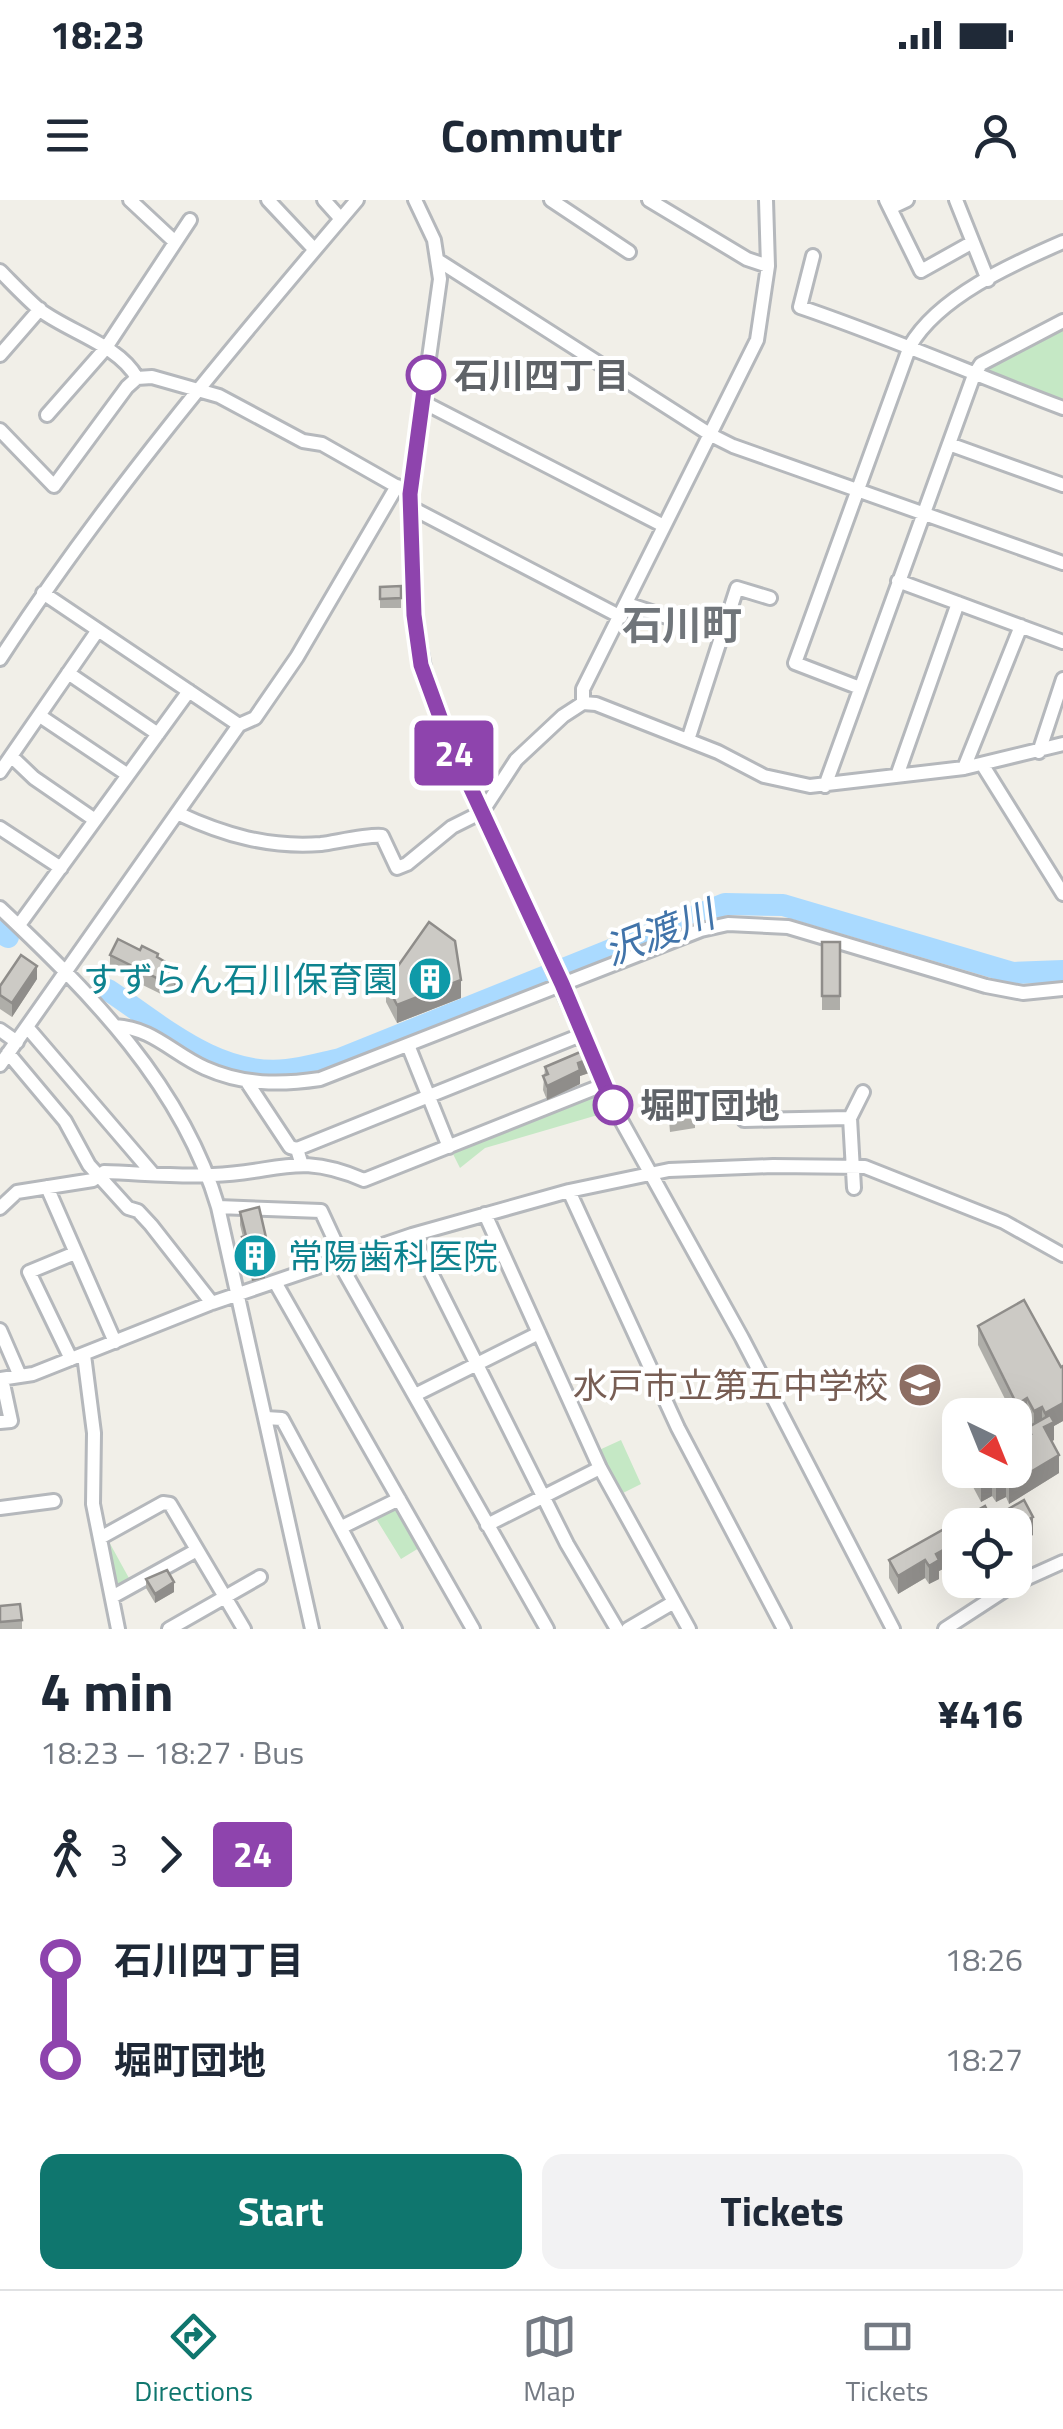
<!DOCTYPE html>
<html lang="en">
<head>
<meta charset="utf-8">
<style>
	body { margin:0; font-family:"Titillium Web","Noto Sans JP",sans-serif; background:#f2f2f3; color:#1f2937; height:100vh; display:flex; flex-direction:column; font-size:38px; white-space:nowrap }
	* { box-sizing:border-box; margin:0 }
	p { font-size:32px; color:#747a83 }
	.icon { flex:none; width:55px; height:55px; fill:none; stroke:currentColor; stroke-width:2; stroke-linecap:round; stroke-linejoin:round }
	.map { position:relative; height:1429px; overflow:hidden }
	.drawer { display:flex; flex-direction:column; background:#fff; flex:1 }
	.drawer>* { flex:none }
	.badge { padding:0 20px; border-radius:8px; font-size:35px; line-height:65px }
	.needle { width:65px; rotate:137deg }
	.tools { position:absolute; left:942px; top:1198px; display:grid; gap:20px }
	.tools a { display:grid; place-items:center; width:90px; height:90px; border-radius:20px; background:#fff; box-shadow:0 10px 40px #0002; font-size:50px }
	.map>.badge { position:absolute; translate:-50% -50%; box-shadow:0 0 0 5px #fff }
	.legs { display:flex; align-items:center; gap:15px; height:110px; padding:0 40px; font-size:32px }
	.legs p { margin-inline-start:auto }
	.overview { display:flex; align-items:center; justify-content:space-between; height:170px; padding:0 40px }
	h1 { font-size:55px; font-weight:700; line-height:75px }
	.cta { display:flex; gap:20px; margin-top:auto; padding:20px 40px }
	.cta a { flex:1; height:115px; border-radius:20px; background:#0f766e; color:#fff; font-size:40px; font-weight:700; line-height:115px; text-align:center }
	.cta a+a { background:#f2f2f3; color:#1f2937 }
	ul { padding:0 40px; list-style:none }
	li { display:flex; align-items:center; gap:35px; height:100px; font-size:38px }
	li i { display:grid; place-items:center; width:15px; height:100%; margin:0 12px; background:currentColor }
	li i::after { content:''; width:25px; height:25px; margin:-12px; border:8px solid; border-radius:50%; background:#fff }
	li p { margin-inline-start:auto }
	li:first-child i { background:linear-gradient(#0000 50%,currentColor 0) }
	li:last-child i { background:linear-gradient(currentColor 50%,#0000 0) }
	.status { display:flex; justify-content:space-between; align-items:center; height:70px; padding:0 50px; background:#fff; direction:ltr }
	.status svg { height:28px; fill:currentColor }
	header { display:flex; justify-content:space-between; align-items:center; height:130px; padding:0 40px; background:#fff; font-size:45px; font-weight:700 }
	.dock { display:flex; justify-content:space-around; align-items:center; height:140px; border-top:2px solid #e0e1e3; background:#fff; font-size:28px; color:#747a83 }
	.dock a { display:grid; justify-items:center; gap:5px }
	.dock .selected { color:#0f766e }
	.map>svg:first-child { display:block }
	.green { fill:#c5e8c5 }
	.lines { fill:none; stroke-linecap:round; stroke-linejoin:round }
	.river { stroke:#aadaff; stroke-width:22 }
	.minor-casing { stroke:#b5b8bc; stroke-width:18 }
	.minor { stroke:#fff; stroke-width:12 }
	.wall { fill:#afaea9 }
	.shaded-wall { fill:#8f8d8a }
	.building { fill:#cccac5; stroke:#8f8d8a; stroke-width:2.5 }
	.line-1-casing { stroke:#fff; stroke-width:22 }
	.line-1 { stroke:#8e44ad; stroke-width:15 }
	.stop-1-dot { fill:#fff; stroke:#8e44ad; stroke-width:5 }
	.labels { text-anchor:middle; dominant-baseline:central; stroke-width:8; stroke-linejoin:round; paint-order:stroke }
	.stop-label { font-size:35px; font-weight:bold; fill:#5f6368; stroke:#fff; text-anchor:start }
	.culture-label { font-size:35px; fill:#0d838f; stroke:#fff; text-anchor:end }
	.education-label { font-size:35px; fill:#785e54; stroke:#fff; text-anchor:end }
	.water-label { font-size:38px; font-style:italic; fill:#4174aa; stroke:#fff }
	.quarter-label { font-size:40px; font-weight:bold; fill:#70757a; stroke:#fff }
</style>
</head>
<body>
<div class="status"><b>18:23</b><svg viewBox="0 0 49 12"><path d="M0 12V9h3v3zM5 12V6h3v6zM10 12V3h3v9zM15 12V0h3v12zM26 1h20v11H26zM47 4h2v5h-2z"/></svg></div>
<header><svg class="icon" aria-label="menu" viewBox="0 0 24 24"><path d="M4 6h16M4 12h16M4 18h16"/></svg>Commutr<svg class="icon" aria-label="person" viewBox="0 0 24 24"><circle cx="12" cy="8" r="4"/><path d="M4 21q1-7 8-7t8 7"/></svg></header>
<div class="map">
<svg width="1063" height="1429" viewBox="0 0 1063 1429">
	<rect width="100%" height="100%" fill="#f1efe8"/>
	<path class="green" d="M1063,129V203L986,176L987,170Z
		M600,893L608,912L485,948L460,968L452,952Z
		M621,1240L641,1284L619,1295L597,1251Z
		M393,1307L397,1309L419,1348L401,1359L375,1317Z
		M108,1340L130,1380L116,1389L105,1345Z"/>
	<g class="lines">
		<path class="river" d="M0,732L8,737
			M108,790C161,825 218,878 287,870C305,868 322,863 340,859L725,704L783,705L1013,773L1063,771"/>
		<defs>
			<path id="minor" d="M130,0L175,42
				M268,0L314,49
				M324,0L341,19
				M415,0L434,40L440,79L410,294L414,415L428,489L617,913L742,1138L893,1429
				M551,0L629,52
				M649,0L747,59L768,66
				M886,0L921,71L971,43
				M956,0L988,80
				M890,8L907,0
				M813,56L800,107C889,137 975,175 1063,208
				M439,61L711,235L733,246L1063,363
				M0,71C13,84 26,98 40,110C69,132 119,145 137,178L152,177L219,196L303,241L322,244L403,290
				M0,155L40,109
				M421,201L664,326
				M47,215L105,149L190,20
				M0,230L54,286L127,187L137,178
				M949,244L1063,285
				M410,307L621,417
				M898,381L1063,442
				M43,393L239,525
				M627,404L722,435
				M0,459C105,297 232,147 357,0
				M68,473L158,534
				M860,488L795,463L910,146C938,97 1012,64 1063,42
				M583,503V489L757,140L768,66L766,0
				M43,518L128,575
				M688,540L737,388L770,398
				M1039,552L1063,479
				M11,556L34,578L95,620
				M982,564L1063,694
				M964,568L1021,426
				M0,572L98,430
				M898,573L958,403
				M825,586L974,175L981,164L1063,121
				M177,613C224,635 269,648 321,644C336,642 371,634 382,636L397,668L407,664L452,627L482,612L516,560L563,516L583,503L596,504L718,552L764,576L810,586L964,568L1063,544
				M0,628L61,668
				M0,708C90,793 182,885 218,1007L312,1429
				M19,725L189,491
				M115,826C153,828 173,854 205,868C243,885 280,885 320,879L701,730L728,724L788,727L986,786L1023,793L1063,789
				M27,827L153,974
				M0,830L17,842
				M408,845L449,947
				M8,853L65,921L89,965L128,1008L138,1011L151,1025L212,1103
				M0,865L239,525L255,518L297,457L397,286
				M247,882L290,947L297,949
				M850,918L863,892
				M744,920L850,918L854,988
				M301,962L297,949L581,835
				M47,987L115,1142
				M569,991L678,1228L784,1429
				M218,1007L321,1011L340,1052V1064L547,1429
				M0,1008L17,992L93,980L104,972C140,973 177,977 213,975C278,973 297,951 364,980L603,885
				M485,1014L600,1268L689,1429
				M412,1035L567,1344L617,1429
				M275,1082L473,1429
				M0,1130L20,1176
				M84,1155L94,1233L93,1304L118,1429
				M71,1159L29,1072L75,1053
				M0,1179L33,1174L212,1103L412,1035L569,991L669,970L773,966L865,967L1004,1022L1063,1055
				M415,1195L539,1133
				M266,1218L282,1219L395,1429
				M0,1222L11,1221L2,1179
				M0,1308L54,1301
				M487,1325L600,1268
				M342,1327L399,1299
				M100,1338L163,1303L170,1304L244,1429
				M112,1397L197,1350
				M169,1429L260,1377
				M628,1429L674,1402
				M945,1429L1014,1384L1063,1362"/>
		</defs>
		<use href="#minor" class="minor-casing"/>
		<use href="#minor" class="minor"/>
	</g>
	<path class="wall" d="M401,386V408H380V387Z
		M822,742H840V810H822Z
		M110,755L158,758L179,784L174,794L166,790L163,795L110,769Z
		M37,779L12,817L0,809V786Z
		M386,783L461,798L397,823L386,802Z
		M545,867L589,873L580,876V884L547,900L543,890Z
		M667,896L695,915V928L670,932Z
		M240,1012L270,1069L265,1070V1078L252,1081L242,1051L243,1037L240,1025Z
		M978,1126L1061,1167L1063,1166V1221L1054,1226V1240L1052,1241L1059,1273L1009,1304L1006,1297L996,1302L992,1296L981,1302L972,1285V1270H1015L1027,1236V1232L1023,1235L1015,1219V1215H1013L978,1145Z
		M1024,1300L1033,1317V1335L1021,1341V1353L1015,1357V1325H960V1368L951,1373L947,1367L939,1371V1379L929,1384L925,1378L898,1394L889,1378V1360L985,1306L993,1322L996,1320V1316Z
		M146,1379L174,1392L155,1403L146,1388Z
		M0,1406L22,1420V1429H0Z"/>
	<path class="shaded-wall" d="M37,766V779L12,817V803Z
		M179,770V784L174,794V780Z
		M461,780V798L397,823V805Z
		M589,859V873L580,876V884L547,900V886L578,863Z
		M270,1055V1069L265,1070V1078L252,1081V1067L263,1057Z
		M1027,1198L1028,1230L1027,1228V1232L1023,1235L1021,1202Z
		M1063,1203V1221L1054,1226V1240L1044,1245L1045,1213Z
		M1042,1207V1225L1034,1229V1211Z
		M1059,1255V1273L1009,1304V1285Z
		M992,1277V1296L981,1302V1284Z
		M1006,1279V1297L996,1302V1284Z
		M1033,1317V1335L1021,1341V1353L1015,1357L1016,1326Z
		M947,1348V1367L939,1371V1379L929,1384V1366L936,1354Z
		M960,1350V1368L951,1373V1355Z
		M925,1360V1378L898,1394V1376Z
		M174,1382V1392L155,1403V1394Z"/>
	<path class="building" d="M401,386V398L380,399V387Z
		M429,722L455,741L461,780L397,805L386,783Z
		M118,739L140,750L142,746L158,754L157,757L179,770L174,780L166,776L163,781L110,755Z
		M822,742H840V796H822Z
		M21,755L37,766L12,803L0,795V786Z
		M585,850L589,859L578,863L580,870L547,886L543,876L548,874L545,867Z
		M692,893L695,915L670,918L667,896Z
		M259,1007L270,1055L263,1057L265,1064L252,1067L242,1037L246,1036L240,1012Z
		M1024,1100L1061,1167L1063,1166V1203L1045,1213L1042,1207L1034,1211L1027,1198L1021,1202L1028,1214L1023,1217L978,1126Z
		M1050,1215L1054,1222L1044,1227L1059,1255L1009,1285L1006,1279L996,1284L992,1277L981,1284L973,1270H1015V1243L1031,1234L1027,1228Z
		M1024,1300L1033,1317L1016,1326L1021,1335L1015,1339V1325H960V1350L951,1355L947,1348L936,1354L939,1360L929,1366L925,1360L898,1376L889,1360L985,1306L993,1322L997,1319L996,1316Z
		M167,1370L174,1382L155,1394L146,1379Z
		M20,1404L22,1420L0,1422V1406Z"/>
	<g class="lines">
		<defs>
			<path id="line-1" d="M426,175L410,294L414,415L421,465L448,539L562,784L613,905"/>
		</defs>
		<use href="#line-1" class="line-1-casing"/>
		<use href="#line-1" class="line-1"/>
	</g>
	<defs>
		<symbol id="building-disc" viewBox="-11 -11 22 22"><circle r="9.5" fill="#0f9aa8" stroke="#fff"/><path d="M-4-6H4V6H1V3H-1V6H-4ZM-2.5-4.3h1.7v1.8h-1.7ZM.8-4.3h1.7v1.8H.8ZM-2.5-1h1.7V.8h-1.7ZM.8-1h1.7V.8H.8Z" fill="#fff"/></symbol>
		<symbol id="school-disc" viewBox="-11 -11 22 22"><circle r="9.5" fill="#8d6e63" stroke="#fff"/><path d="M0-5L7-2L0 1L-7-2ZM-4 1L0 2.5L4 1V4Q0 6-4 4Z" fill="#fff"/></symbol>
	</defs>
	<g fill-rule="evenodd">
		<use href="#building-disc" x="405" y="754" width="50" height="50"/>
		<use href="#building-disc" x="230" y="1031" width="50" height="50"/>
		<use href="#school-disc" x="895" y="1160" width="50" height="50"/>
	</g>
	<g class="stop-1-dot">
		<circle cx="426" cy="175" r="18"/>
		<circle cx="613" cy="905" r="18"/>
	</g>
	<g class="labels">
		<g class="stop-label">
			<text x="454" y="175">石川四丁目</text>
			<text x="640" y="905">堀町団地</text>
		</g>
		<g class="culture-label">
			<text x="398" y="779">すずらん石川保育園</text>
			<text x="288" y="1056" text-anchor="start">常陽歯科医院</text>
		</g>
		<g class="education-label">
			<text x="888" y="1185">水戸市立第五中学校</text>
		</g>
		<g class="water-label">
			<text transform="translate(659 732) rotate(-21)">沢渡川</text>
		</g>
		<g class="quarter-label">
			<text x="682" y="424">石川町</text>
		</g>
	</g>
</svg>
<div class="tools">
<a><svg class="needle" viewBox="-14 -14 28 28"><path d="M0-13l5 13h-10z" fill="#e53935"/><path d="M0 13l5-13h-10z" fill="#747a83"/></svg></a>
<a><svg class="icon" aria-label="locate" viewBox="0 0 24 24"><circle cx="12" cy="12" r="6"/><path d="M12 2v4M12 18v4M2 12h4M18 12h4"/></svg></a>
</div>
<b class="badge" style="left:454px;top:553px;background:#8e44ad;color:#fff">24</b>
</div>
<section class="drawer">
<div class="overview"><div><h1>4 min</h1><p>18:23 – 18:27 · Bus</p></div><b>¥416</b></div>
<div class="legs"><svg class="icon" aria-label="walk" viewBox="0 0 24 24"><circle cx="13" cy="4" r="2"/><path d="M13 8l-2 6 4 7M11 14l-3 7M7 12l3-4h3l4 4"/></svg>3<svg class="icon" aria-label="forward" viewBox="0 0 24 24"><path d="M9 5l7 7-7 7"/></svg><b class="badge" style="background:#8e44ad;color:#fff">24</b></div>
<ul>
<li><i style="color:#8e44ad"></i><b>石川四丁目</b><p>18:26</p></li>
<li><i style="color:#8e44ad"></i><b>堀町団地</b><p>18:27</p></li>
</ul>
<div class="cta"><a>Start</a><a>Tickets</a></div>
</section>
<nav class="dock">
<a class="selected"><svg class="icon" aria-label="directions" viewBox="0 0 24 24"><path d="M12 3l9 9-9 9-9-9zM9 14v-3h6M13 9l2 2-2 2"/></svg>Directions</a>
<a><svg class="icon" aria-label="map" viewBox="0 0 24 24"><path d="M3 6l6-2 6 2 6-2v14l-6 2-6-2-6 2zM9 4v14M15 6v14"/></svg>Map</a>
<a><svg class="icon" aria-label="tickets" viewBox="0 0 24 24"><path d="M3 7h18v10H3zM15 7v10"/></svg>Tickets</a>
</nav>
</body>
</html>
